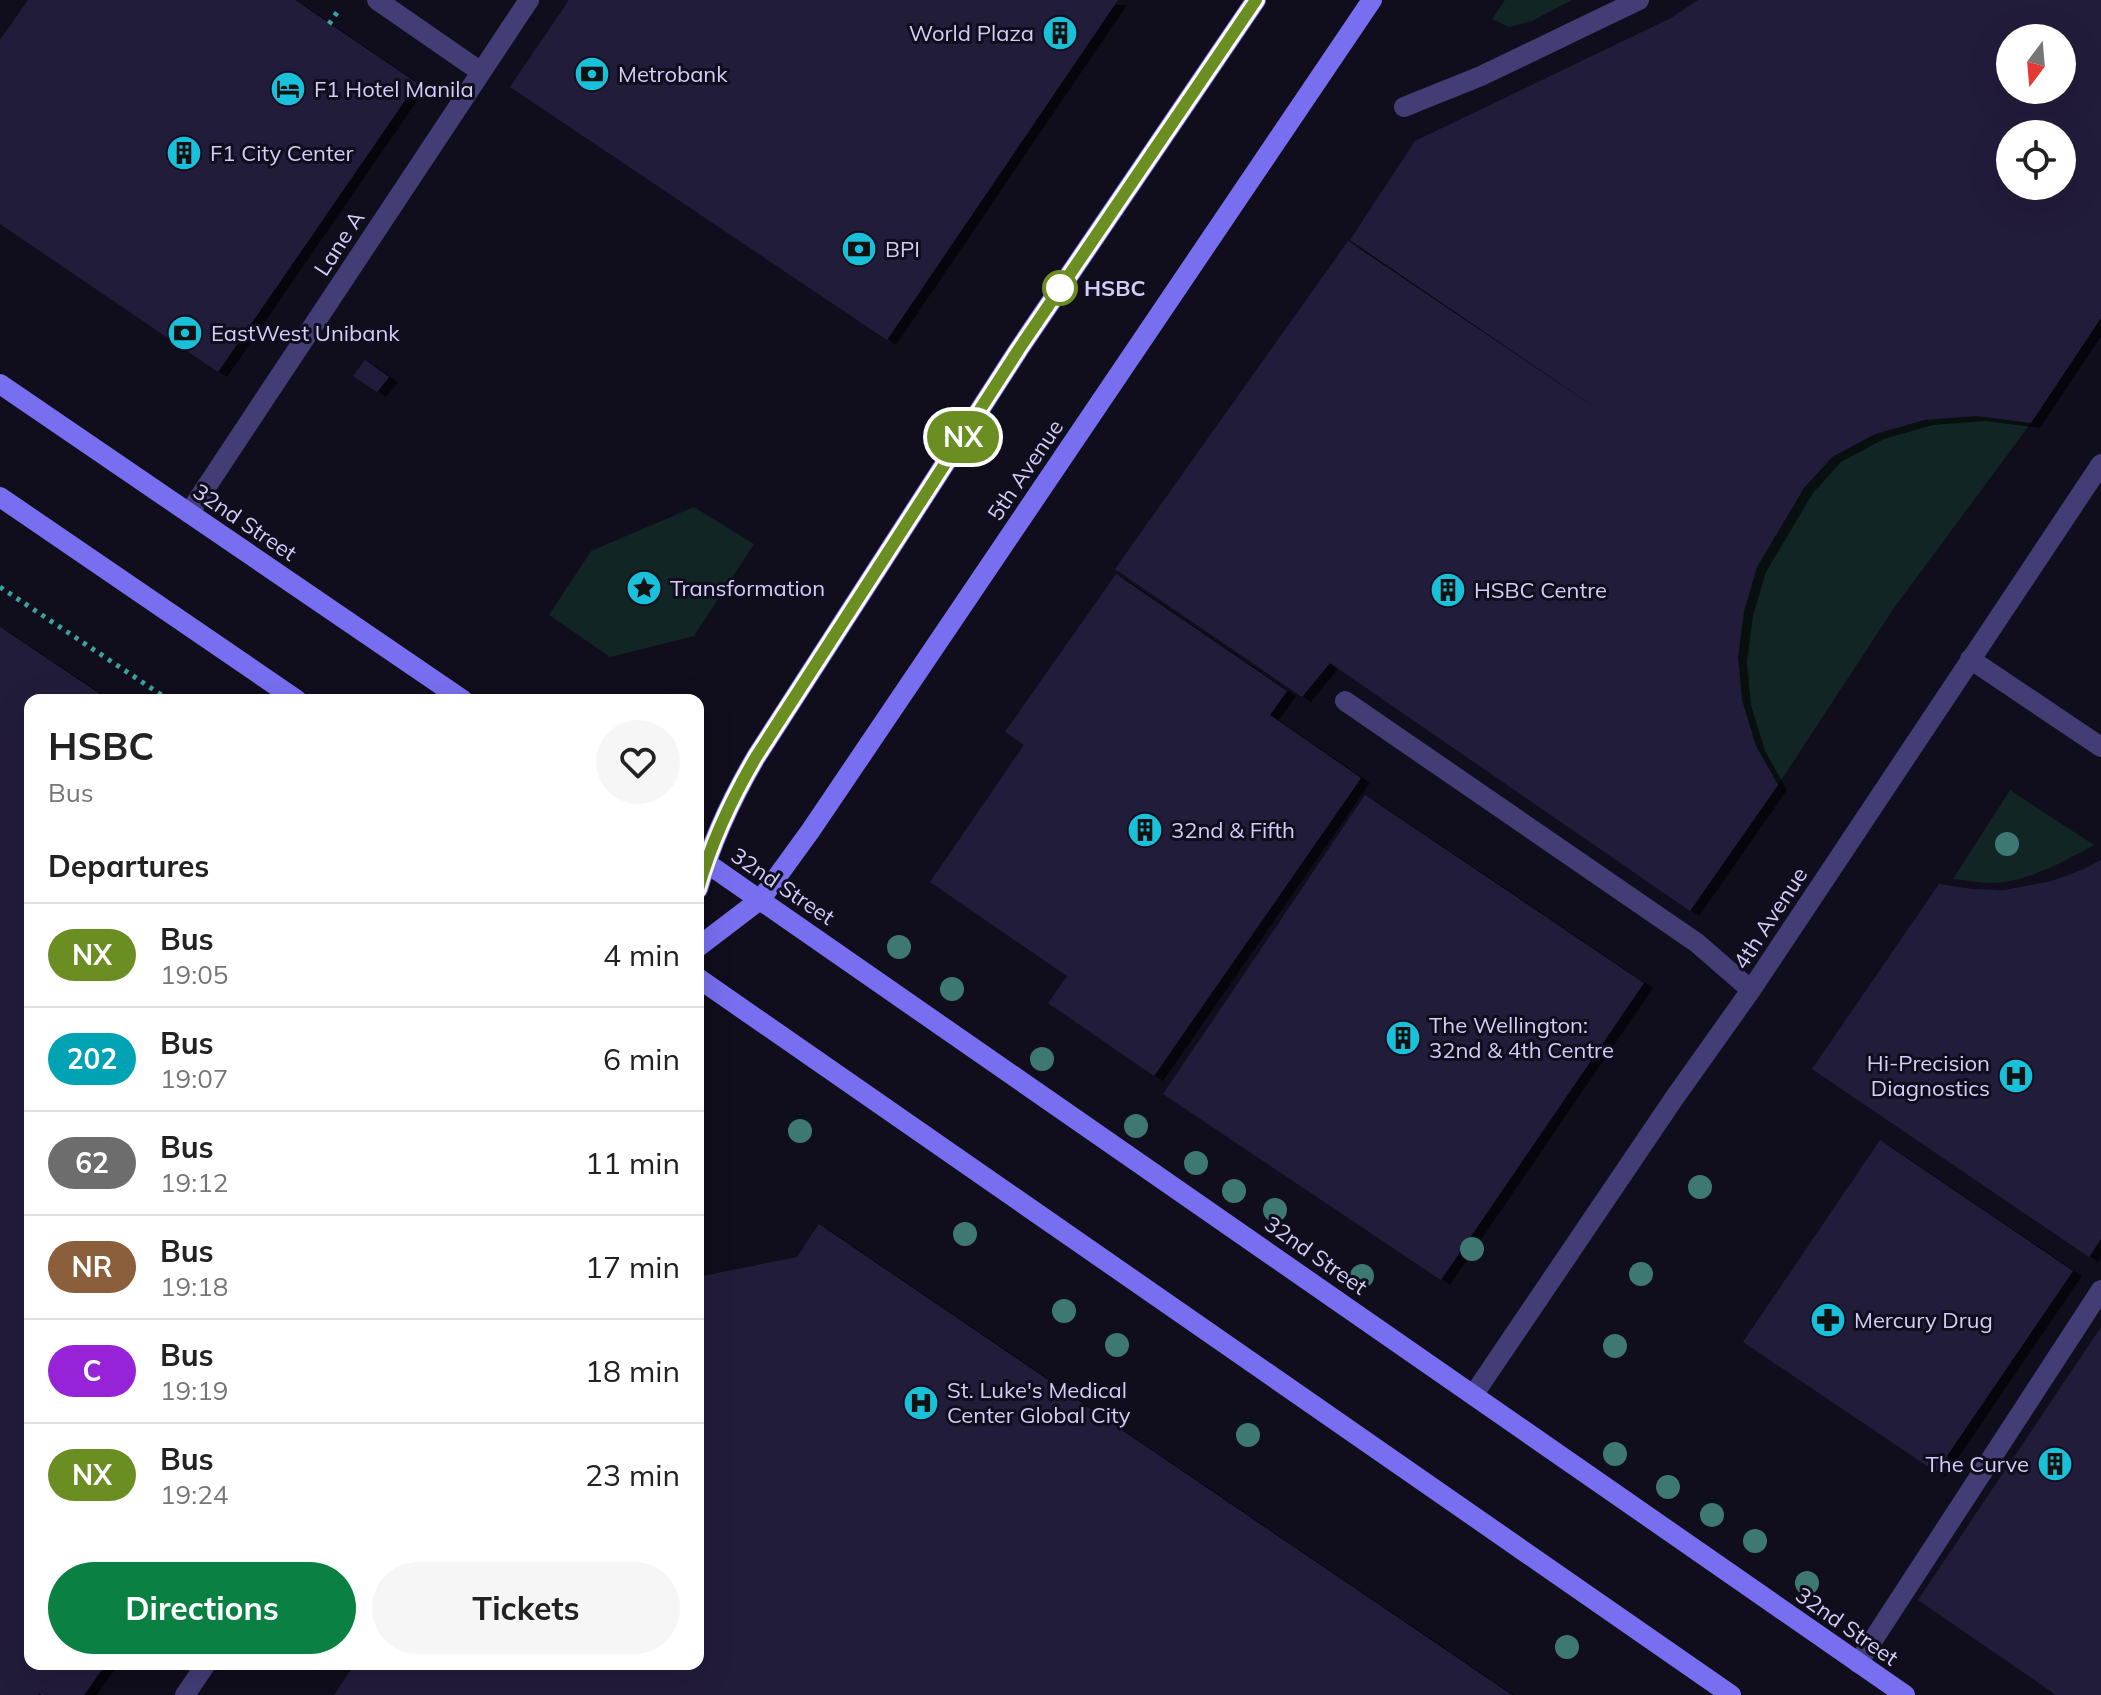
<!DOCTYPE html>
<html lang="en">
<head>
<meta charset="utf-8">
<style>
	body { margin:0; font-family:Mulish,sans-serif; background:#f6f6f6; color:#222; height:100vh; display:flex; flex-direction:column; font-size:30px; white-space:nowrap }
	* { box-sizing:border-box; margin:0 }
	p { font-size:26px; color:#767676 }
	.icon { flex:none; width:44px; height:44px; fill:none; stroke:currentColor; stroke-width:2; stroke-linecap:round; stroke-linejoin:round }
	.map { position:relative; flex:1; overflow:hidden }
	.panel { position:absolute; left:24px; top:694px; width:680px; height:976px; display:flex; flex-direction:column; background:#fff; border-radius:16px; box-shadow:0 8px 32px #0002 }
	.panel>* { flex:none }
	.badge { padding:0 16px; border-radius:26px; font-size:28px; line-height:52px }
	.needle { width:52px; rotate:196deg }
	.buttons { position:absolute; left:1996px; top:24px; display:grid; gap:16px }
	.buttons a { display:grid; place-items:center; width:80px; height:80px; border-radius:50%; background:#fff; box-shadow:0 8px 32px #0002; font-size:40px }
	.map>.badge { position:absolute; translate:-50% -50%; box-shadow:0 0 0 4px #fff }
	h2 { padding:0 24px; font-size:30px; line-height:72px }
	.round { display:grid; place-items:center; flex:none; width:84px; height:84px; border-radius:42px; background:#f6f6f6 }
	.headline { display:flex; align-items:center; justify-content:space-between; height:136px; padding:0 24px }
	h1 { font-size:38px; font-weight:700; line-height:60px }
	.primary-button { display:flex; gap:16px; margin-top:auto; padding:16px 24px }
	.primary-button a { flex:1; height:92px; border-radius:48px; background:#0b8043; color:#fff; font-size:32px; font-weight:700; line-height:92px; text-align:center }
	.primary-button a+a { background:#f6f6f6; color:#222 }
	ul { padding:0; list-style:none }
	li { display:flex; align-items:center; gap:24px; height:104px; padding:0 24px; border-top:2px solid #e0e0e0 }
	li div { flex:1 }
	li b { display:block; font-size:30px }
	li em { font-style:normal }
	li .badge { min-width:88px; font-weight:700; text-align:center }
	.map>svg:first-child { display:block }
	.green { fill:#112525 }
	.building { fill:#231c3a; fill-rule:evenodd; filter:url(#shadow) }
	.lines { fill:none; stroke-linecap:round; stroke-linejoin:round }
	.path { stroke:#3aa19f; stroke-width:5; stroke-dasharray:4 6; stroke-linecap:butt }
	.lane { stroke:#423d75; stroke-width:20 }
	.street { stroke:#423d75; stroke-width:20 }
	.secondary { stroke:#776fef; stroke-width:20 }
	.tree { fill:#3e7872 }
	.line-casing { stroke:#fff; stroke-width:18 }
	.line { stroke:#6b8e23; stroke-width:12 }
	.stop-dot { fill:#fff; stroke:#6b8e23; stroke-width:4 }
	.labels { text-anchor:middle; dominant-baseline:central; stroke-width:6; stroke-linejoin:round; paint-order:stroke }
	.poi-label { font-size:22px; fill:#d4cdf9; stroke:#100d1c; text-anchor:start }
	.street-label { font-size:22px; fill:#d4cdf9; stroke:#100d1c }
	.stop-label { font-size:22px; font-weight:bold; fill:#d4cdf9; stroke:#100d1c; text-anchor:start }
</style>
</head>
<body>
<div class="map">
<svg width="2101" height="1695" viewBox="0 0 2101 1695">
	<defs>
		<filter id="shadow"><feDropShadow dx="9" dy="5" stdDeviation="0" flood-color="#0009"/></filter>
	</defs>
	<rect width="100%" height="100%" fill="#100d1c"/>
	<path class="green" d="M1505,0H1572L1532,21L1509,27L1492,19Z
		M1976,416L2031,423L1894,608L1778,785L1756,746L1742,700L1738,657L1744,611L1757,567L1804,488L1832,457L1875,434L1924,420Z
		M694,507L754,544L694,636L610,657L549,615L591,551Z
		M2010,790L2094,845C2063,862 2028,882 1991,883C1979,883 1965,880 1953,879Z"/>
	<path class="building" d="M28,0H295L417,83L218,372L0,224V40Z
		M569,0H1118L887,340L510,87Z
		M1698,0H2101V318L2031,423L1976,416L1924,420L1875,434L1832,457L1804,488L1757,567L1744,611L1738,657L1742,700L1756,746L1778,785L1690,911L1330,663L1302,697L1115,569L1348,241L1621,425L1350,240L1415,141L1671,18ZM2010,38H2062V90H2010ZM2010,134H2062V186H2010Z
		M365,360L389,377L377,392L353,376Z
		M1116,574L1287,691L1270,715L1361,778L1154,1076L1048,1003L1067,976L930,882L1024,745L1005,732Z
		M0,627L109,700H30V1664H106L84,1695H42L39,1693L38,1695H0Z
		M1365,795L1644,983L1441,1280L1163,1094Z
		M2101,860V1239L2089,1257L1812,1069L1939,884L1972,889L2004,890L2052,881L2084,869Z
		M1880,1140L2073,1271L1936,1472L1743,1342Z
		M819,1224L1076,1399L1512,1695H334L355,1664H698V1277L797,1257Z
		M2101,1327V1695H2056L1918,1600Z"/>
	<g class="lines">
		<path class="path" d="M329,24L338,11
			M0,587L169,700"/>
		<path class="lane" d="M1345,701L1697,943L1751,990
			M1858,1663L2101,1290"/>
		<path class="street" d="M377,0L481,72
			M1404,107L1481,76L1639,0
			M189,513L529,0
			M1970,659L2101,747
			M1474,1394L1675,1097L1751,990L2101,464
			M185,1695L206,1664"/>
		<path class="secondary" d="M0,384L463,700
			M0,497L297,700
			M698,857L1905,1695
			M698,889C711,843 732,798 756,757L1019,349L1256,0
			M698,947L761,899L811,830L1372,0
			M698,978L1731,1695"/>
	</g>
	<g class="tree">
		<circle cx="2007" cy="844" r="12"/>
		<circle cx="899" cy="947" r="12"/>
		<circle cx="952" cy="989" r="12"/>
		<circle cx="1042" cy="1059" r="12"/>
		<circle cx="1136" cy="1126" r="12"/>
		<circle cx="800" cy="1131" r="12"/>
		<circle cx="1196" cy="1163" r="12"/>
		<circle cx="1700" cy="1187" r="12"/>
		<circle cx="1234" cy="1191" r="12"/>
		<circle cx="1275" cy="1210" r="12"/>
		<circle cx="965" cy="1234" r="12"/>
		<circle cx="1472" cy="1249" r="12"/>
		<circle cx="1641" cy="1274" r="12"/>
		<circle cx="1362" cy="1276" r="12"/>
		<circle cx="1064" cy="1311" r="12"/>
		<circle cx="1117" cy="1345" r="12"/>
		<circle cx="1615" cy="1346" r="12"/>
		<circle cx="1248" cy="1435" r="12"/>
		<circle cx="1615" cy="1454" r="12"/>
		<circle cx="1668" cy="1487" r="12"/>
		<circle cx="1712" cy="1515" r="12"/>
		<circle cx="1755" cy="1541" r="12"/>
		<circle cx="1807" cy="1583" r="12"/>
		<circle cx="1567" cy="1647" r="12"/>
	</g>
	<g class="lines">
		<defs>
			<path id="line" d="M698,889C711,843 732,798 756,757L1019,349L1256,0"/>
		</defs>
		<use href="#line" class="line-casing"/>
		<use href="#line" class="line"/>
	</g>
	<defs>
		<symbol id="building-disc" viewBox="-11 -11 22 22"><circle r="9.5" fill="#19c0da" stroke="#100d1c"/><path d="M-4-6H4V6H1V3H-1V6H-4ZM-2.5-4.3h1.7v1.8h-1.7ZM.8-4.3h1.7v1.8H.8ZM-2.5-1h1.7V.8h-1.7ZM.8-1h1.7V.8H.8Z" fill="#111"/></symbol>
		<symbol id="bank-disc" viewBox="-11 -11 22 22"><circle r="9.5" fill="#19c0da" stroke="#100d1c"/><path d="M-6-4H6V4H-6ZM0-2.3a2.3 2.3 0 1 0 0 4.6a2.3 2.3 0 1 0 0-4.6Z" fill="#111"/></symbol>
		<symbol id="hotel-disc" viewBox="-11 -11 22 22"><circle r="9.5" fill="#19c0da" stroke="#100d1c"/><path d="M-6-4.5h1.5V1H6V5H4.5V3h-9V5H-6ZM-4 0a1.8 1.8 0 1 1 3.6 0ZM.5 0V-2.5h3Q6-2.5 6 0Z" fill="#111"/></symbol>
		<symbol id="sight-disc" viewBox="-11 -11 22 22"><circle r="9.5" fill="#19c0da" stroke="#100d1c"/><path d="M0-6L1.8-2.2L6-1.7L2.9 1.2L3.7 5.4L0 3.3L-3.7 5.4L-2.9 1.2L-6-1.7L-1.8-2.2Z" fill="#111"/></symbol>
		<symbol id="hospital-disc" viewBox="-11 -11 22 22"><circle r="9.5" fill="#19c0da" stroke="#100d1c"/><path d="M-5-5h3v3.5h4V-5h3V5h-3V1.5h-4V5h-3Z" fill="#111"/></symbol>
		<symbol id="pharmacy-disc" viewBox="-11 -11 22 22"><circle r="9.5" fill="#19c0da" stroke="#100d1c"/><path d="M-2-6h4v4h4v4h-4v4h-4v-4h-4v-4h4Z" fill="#111"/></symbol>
	</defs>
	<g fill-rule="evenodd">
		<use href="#building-disc" x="1040" y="13" width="40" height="40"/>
		<use href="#bank-disc" x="572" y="54" width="40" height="40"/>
		<use href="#hotel-disc" x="268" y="69" width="40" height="40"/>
		<use href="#building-disc" x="164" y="133" width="40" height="40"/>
		<use href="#bank-disc" x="839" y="229" width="40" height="40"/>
		<use href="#bank-disc" x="165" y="313" width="40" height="40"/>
		<use href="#sight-disc" x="624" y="568" width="40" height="40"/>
		<use href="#building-disc" x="1428" y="570" width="40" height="40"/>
		<use href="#building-disc" x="1125" y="810" width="40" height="40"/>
		<use href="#building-disc" x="1383" y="1018" width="40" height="40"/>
		<use href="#hospital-disc" x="1996" y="1056" width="40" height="40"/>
		<use href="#pharmacy-disc" x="1808" y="1300" width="40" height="40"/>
		<use href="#hospital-disc" x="901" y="1383" width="40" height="40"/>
		<use href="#building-disc" x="2035" y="1444" width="40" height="40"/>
	</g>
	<circle class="stop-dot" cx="1060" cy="288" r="16"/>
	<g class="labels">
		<g class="poi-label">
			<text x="1034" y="33" text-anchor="end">World Plaza</text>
			<text x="618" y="74">Metrobank</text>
			<text x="314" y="89">F1 Hotel Manila</text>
			<text x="210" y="153">F1 City Center</text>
			<text x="885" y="249">BPI</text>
			<text x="211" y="333">EastWest Unibank</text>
			<text x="670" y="588">Transformation</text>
			<text x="1474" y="590">HSBC Centre</text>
			<text x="1171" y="830">32nd &amp; Fifth</text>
			<text x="1429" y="1025">The Wellington:<tspan x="1429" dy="25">32nd &amp; 4th Centre</tspan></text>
			<text x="1990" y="1063" text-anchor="end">Hi-Precision<tspan x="1990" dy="25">Diagnostics</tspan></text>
			<text x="1854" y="1320">Mercury Drug</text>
			<text x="947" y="1390">St. Luke's Medical<tspan x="947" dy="25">Center Global City</tspan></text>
			<text x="2029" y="1464" text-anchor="end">The Curve</text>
		</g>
		<g class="street-label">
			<text transform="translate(339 243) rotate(-57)">Lane A</text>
			<text transform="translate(1025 470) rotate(-56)">5th Avenue</text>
			<text transform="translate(245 522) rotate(34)">32nd Street</text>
			<text transform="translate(783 886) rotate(34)">32nd Street</text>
			<text transform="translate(1770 918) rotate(-57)">4th Avenue</text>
			<text transform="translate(1316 1255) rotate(35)">32nd Street</text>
			<text transform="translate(1847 1626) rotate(35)">32nd Street</text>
		</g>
		<g class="stop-label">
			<text x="1084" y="288">HSBC</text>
		</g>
	</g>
</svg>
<div class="buttons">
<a><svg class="needle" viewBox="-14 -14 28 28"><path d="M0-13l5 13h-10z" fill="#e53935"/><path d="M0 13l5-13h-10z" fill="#767676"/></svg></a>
<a><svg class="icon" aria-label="locate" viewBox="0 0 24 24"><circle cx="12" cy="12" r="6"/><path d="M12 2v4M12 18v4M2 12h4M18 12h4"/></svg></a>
</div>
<b class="badge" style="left:963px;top:437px;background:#6b8e23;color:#fff">NX</b>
<section class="panel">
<div class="headline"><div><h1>HSBC</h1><p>Bus</p></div><a class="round"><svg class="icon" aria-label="heart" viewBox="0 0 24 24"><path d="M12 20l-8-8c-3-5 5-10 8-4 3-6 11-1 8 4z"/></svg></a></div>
<h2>Departures</h2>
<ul>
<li><span class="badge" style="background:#6b8e23;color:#fff">NX</span><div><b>Bus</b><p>19:05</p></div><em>4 min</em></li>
<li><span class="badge" style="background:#00a3b4;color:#fff">202</span><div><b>Bus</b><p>19:07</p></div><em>6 min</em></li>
<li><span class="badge" style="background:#6d6d6d;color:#fff">62</span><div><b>Bus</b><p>19:12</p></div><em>11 min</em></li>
<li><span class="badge" style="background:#8b5e3c;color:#fff">NR</span><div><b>Bus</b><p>19:18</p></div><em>17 min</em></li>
<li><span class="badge" style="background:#9623d7;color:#fff">C</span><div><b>Bus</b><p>19:19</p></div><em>18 min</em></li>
<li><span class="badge" style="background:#6b8e23;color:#fff">NX</span><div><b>Bus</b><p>19:24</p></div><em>23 min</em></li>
</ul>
<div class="primary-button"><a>Directions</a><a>Tickets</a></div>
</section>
</div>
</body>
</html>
